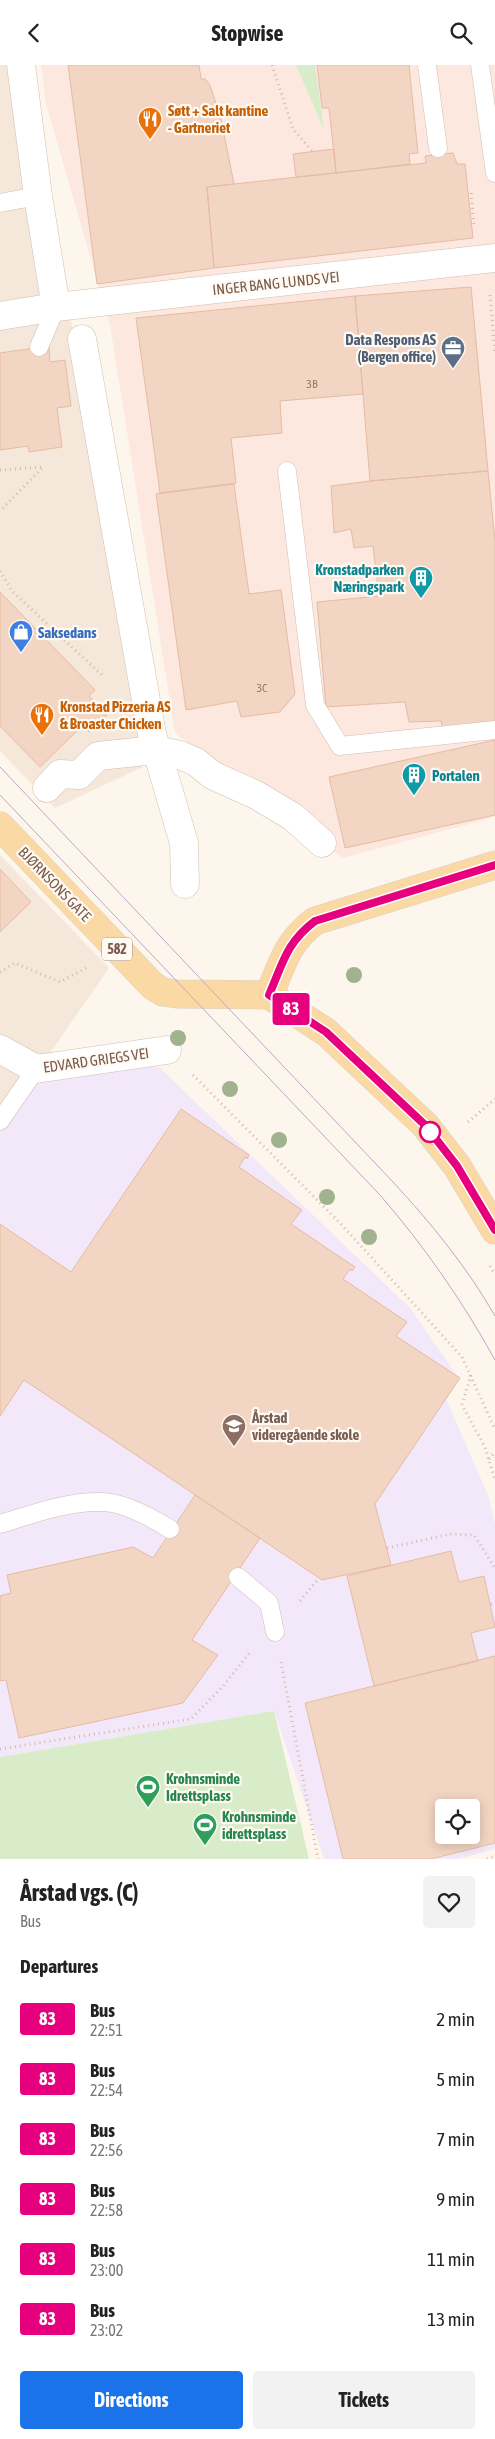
<!DOCTYPE html>
<html lang="en">
<head>
<meta charset="utf-8">
<style>
	body { margin:0; font-family:"Asap Condensed",sans-serif; background:#f2f2f2; color:#222; height:100vh; display:flex; flex-direction:column; font-size:19px; white-space:nowrap }
	* { box-sizing:border-box; margin:0 }
	p { font-size:16px; color:#767676 }
	.icon { flex:none; width:28px; height:28px; fill:none; stroke:currentColor; stroke-width:2; stroke-linecap:round; stroke-linejoin:round }
	.map { position:relative; height:1794px; overflow:hidden }
	.drawer { display:flex; flex-direction:column; background:#fff; flex:1 }
	.drawer>* { flex:none }
	.badge { padding:0 10px; border-radius:4px; font-size:18px; line-height:32px }
	.controls { position:absolute; left:435px; top:1734px; display:grid; gap:10px }
	.controls a { display:grid; place-items:center; width:45px; height:45px; border-radius:5px; background:#fff; box-shadow:0 2px 12px #0003; font-size:25px }
	.map>.badge { position:absolute; translate:-50% -50%; box-shadow:0 0 0 2px #fff }
	h2 { padding:0 20px; font-size:19px; line-height:45px }
	.round { display:grid; place-items:center; flex:none; width:52px; height:52px; border-radius:5px; background:#f2f2f2 }
	.summary { display:flex; align-items:center; justify-content:space-between; height:85px; padding:0 20px }
	h1 { font-size:24px; font-weight:700; line-height:38px }
	.cta { display:flex; gap:10px; margin-top:auto; padding:10px 20px }
	.cta a { flex:1; height:58px; border-radius:5px; background:#1a73e8; color:#fff; font-size:20px; font-weight:700; line-height:58px; text-align:center }
	.cta a+a { background:#f2f2f2; color:#222 }
	ul { padding:0; list-style:none }
	li { display:flex; align-items:center; gap:15px; height:60px; padding:0 20px }
	li div { flex:1 }
	li b { display:block; font-size:19px }
	li em { font-style:normal }
	li .badge { min-width:55px; font-weight:700; text-align:center }
	header { display:flex; justify-content:space-between; align-items:center; height:65px; padding:0 20px; background:#fff; font-size:22px; font-weight:700 }
	.map>svg:first-child { display:block }
	.residential { fill:#f5e8da }
	.commercial { fill:#fde8e0 }
	.education { fill:#f3e8fa; fill-rule:evenodd }
	.grass { fill:#d8ecc9 }
	.building { fill:#f3d5c3; stroke:#e6bba3; fill-rule:evenodd }
	.lines { fill:none; stroke-linecap:round; stroke-linejoin:round }
	.lane-casing { stroke:#d1beb0; stroke-width:19 }
	.street-casing { stroke:#d1beb0; stroke-width:29 }
	.primary-casing { stroke:#dad1cd; stroke-width:29 }
	.path { stroke:#d9b8a5; stroke-width:3; stroke-dasharray:1 4; stroke-linecap:butt }
	.lane { stroke:#fff; stroke-width:18 }
	.street { stroke:#fff; stroke-width:28 }
	.primary { stroke:#fbd9a5; stroke-width:28 }
	.tram { stroke:#b9a8c9; stroke-width:1 }
	.tree { fill:#a0b28e }
	.line-casing { stroke:#fff; stroke-width:11 }
	.line { stroke:#e6007e; stroke-width:8 }
	.stop-dot { fill:#fff; stroke:#e6007e; stroke-width:2.5 }
	.labels { text-anchor:middle; dominant-baseline:central; stroke-width:4.5; stroke-linejoin:round; paint-order:stroke }
	.number-label { font-size:12px; fill:#987a6a }
	.shield { fill:#fffaf3; stroke:#a28b7f; stroke-width:1 }
	.shield-label { font-size:14px; font-weight:bold; fill:#7a5c4d }
	.food-label { font-size:15px; font-weight:bold; fill:#c56008; stroke:#fffaf3; text-anchor:start }
	.street-label { font-size:15px; fill:#7a5c4d; stroke:#fffaf3 }
	.service-label { font-size:15px; font-weight:bold; fill:#4e5e75; stroke:#fffaf3; text-anchor:end }
	.culture-label { font-size:15px; font-weight:bold; fill:#0d838f; stroke:#fffaf3; text-anchor:end }
	.shop-label { font-size:15px; font-weight:bold; fill:#366cbe; stroke:#fffaf3; text-anchor:start }
	.education-label { font-size:15px; font-weight:bold; fill:#785e54; stroke:#fffaf3; text-anchor:start }
	.leisure-label { font-size:15px; font-weight:bold; fill:#27864d; stroke:#fffaf3; text-anchor:start }
</style>
</head>
<body>
<header><svg class="icon" aria-label="back" viewBox="0 0 24 24"><path d="M15 5l-7 7 7 7"/></svg>Stopwise<svg class="icon" aria-label="search" viewBox="0 0 24 24"><circle cx="10" cy="10" r="6"/><path d="M15 15l6 6"/></svg></header>
<div class="map">
<svg width="495" height="1794" viewBox="0 0 495 1794">
	<rect width="100%" height="100%" fill="#fdf6ec"/>
	<path class="residential" d="M0,0H30L143,702L55,743L0,686Z
		M0,790L109,903L0,1060Z"/>
	<path class="commercial" d="M41,0H495V752L343,793L175,668L110,260L46,39Z"/>
	<path class="education" d="M159,1002L410,1243L458,1312L446,1334L488,1430L495,1458V1784L458,1794H324L274,1646L0,1692V1056L36,1004ZM444,1742H471V1770H444Z"/>
	<path class="grass" d="M296,0H315L324,65Z
		M274,1646L309,1794H0V1692Z"/>
	<path class="building" d="M68,0H199L201,14H205L210,20L221,54L234,119L207,122L214,203L97,219Z
		M317,0H409L418,88L409,89L410,99L336,108L329,43H322Z
		M334,84L336,108L296,112L293,89Z
		M453,88L457,99H465L473,173L214,203L207,122L426,98L425,91Z
		M471,222L488,406L370,416L355,231Z
		M355,231L363,329L280,336L282,368L231,373L236,418L160,428L136,253Z
		M49,281L50,297L65,295L71,341L57,343L62,382L29,387L28,381L0,385V288Z
		M488,406L495,476V657L443,665L441,656L409,657L405,637L326,642L317,537L379,531L373,481L354,483L351,464L334,468L331,421L370,416Z
		M234,419L249,529L281,525L295,629L280,647L241,652L237,636L186,645L156,429Z
		M0,527L95,625L89,631L107,650L89,667L83,660L40,702L0,661Z
		M495,675V750L345,783L329,712Z
		M0,804L31,837L0,867Z
		M181,1044L249,1090L247,1094L245,1092L239,1102L302,1145L291,1159L355,1202L352,1206L350,1204L343,1214L407,1257L396,1271L460,1313L375,1439L391,1500L322,1515L24,1315L0,1351V1159L71,1207Z
		M195,1430L260,1473L192,1575L218,1590L183,1638L19,1673L6,1615L0,1616V1531L11,1528L7,1510L133,1482L153,1493Z
		M451,1486L459,1517L484,1511L495,1562L471,1568L478,1596L374,1621L347,1511Z
		M495,1591V1778L431,1794H343L305,1638ZM444,1742H471V1770H444Z"/>
	<g class="lines">
		<defs>
			<path id="lane" d="M427,0L438,83
				M480,0L495,108
				M0,138L38,131
				M39,282L56,242
				M287,406L315,640L340,681L495,665
				M0,1056L36,1004
				M0,1459C33,1449 67,1436 102,1437C123,1437 152,1453 170,1464
				M238,1512L269,1538L275,1567"/>
			<path id="street" d="M21,0L38,131L56,242
				M0,251L56,242L495,193
				M82,274L152,669L184,778L185,819
				M47,723L60,709L79,710L98,691L156,685L180,690L196,697L212,710L256,730L293,752L322,778
				M0,984L36,1004L167,985"/>
			<path id="primary" d="M0,761L153,921L163,927L177,929L269,930L326,967L425,1060L457,1101L495,1165
				M269,930C283,898 286,878 315,856L495,800"/>
		</defs>
		<use href="#lane" class="lane-casing"/>
		<use href="#street" class="street-casing"/>
		<use href="#primary" class="primary-casing"/>
		<path class="path" d="M272,0L293,64L312,86
			M471,128L474,159
			M490,230L495,289
			M0,405L43,402L0,446
			M0,506L12,526L104,612
			M0,907L15,898L60,917L86,903
			M193,1010L341,1159L462,1292L495,1364
			M468,1057L495,1034
			M490,1201L495,1209
			M471,1310L462,1340L485,1382L495,1415
			M489,1394L495,1387
			M387,1483L450,1469L474,1470L495,1503
			M300,1536L319,1513
			M491,1539L495,1538
			M281,1597L318,1794
			M0,1684L191,1654L224,1620L251,1586
			M487,1794L495,1791"/>
		<use href="#lane" class="lane"/>
		<use href="#street" class="street"/>
		<use href="#primary" class="primary"/>
		<path class="tram" d="M0,702L393,1117C431,1158 467,1202 495,1251
			M0,730L380,1130C424,1181 462,1235 495,1295"/>
	</g>
	<g class="tree">
		<circle cx="354" cy="910" r="8"/>
		<circle cx="178" cy="973" r="8"/>
		<circle cx="230" cy="1024" r="8"/>
		<circle cx="279" cy="1075" r="8"/>
		<circle cx="327" cy="1132" r="8"/>
		<circle cx="369" cy="1172" r="8"/>
	</g>
	<g class="lines">
		<defs>
			<path id="line" d="M495,800L315,856C286,878 283,898 269,930L326,967L425,1060L457,1101L495,1165"/>
		</defs>
		<use href="#line" class="line-casing"/>
		<use href="#line" class="line"/>
	</g>
	<defs>
		<symbol id="restaurant-pin" viewBox="-11 -11 22 30"><path d="M0 17L-7.5 6A9.5 9.5 0 1 1 7.5 6Z" fill="#e8710a" stroke="#fffaf3"/><path d="M-5-6h1v4h1v-4h1v4h1v-4h1v5L-1.5 .5V6h-2V.5L-5-1ZM5-6V6H3V1.5H1.5Q1.5-4 5-6Z" fill="#fff"/></symbol>
		<symbol id="office-pin" viewBox="-11 -11 22 30"><path d="M0 17L-7.5 6A9.5 9.5 0 1 1 7.5 6Z" fill="#5c6f8a" stroke="#fffaf3"/><path d="M-6-3h4V-5.5h4V-3h4V5H-6ZM-1-4.5V-3h2v-1.5ZM-6 0V1H6V0Z" fill="#fff"/></symbol>
		<symbol id="building-pin" viewBox="-11 -11 22 30"><path d="M0 17L-7.5 6A9.5 9.5 0 1 1 7.5 6Z" fill="#0f9aa8" stroke="#fffaf3"/><path d="M-4-6H4V6H1V3H-1V6H-4ZM-2.5-4.3h1.7v1.8h-1.7ZM.8-4.3h1.7v1.8H.8ZM-2.5-1h1.7V.8h-1.7ZM.8-1h1.7V.8H.8Z" fill="#fff"/></symbol>
		<symbol id="shop-pin" viewBox="-11 -11 22 30"><path d="M0 17L-7.5 6A9.5 9.5 0 1 1 7.5 6Z" fill="#3f7fe0" stroke="#fffaf3"/><path d="M-5-2.5h2.3a2.7 3.5 0 0 1 5.4 0H5L5.5 6h-11ZM-1.5-2.5h3a1.5 2.3 0 0 0-3 0Z" fill="#fff"/></symbol>
		<symbol id="school-pin" viewBox="-11 -11 22 30"><path d="M0 17L-7.5 6A9.5 9.5 0 1 1 7.5 6Z" fill="#8d6e63" stroke="#fffaf3"/><path d="M0-5L7-2L0 1L-7-2ZM-4 1L0 2.5L4 1V4Q0 6-4 4Z" fill="#fff"/></symbol>
		<symbol id="stadium-pin" viewBox="-11 -11 22 30"><path d="M0 17L-7.5 6A9.5 9.5 0 1 1 7.5 6Z" fill="#2e9e5b" stroke="#fffaf3"/><path d="M0-5a6.5 5 0 1 0 0 10a6.5 5 0 1 0 0-10ZM-3.5-1.8h7v3.6h-7Z" fill="#fff"/></symbol>
	</defs>
	<g fill-rule="evenodd">
		<use href="#restaurant-pin" x="136" y="40" width="28" height="38"/>
		<use href="#office-pin" x="439" y="269" width="28" height="38"/>
		<use href="#building-pin" x="407" y="499" width="28" height="38"/>
		<use href="#shop-pin" x="7" y="553" width="28" height="38"/>
		<use href="#restaurant-pin" x="28" y="636" width="28" height="38"/>
		<use href="#building-pin" x="400" y="696" width="28" height="38"/>
		<use href="#school-pin" x="220" y="1347" width="28" height="38"/>
		<use href="#stadium-pin" x="134" y="1708" width="28" height="38"/>
		<use href="#stadium-pin" x="191" y="1746" width="28" height="38"/>
	</g>
	<circle class="stop-dot" cx="430" cy="1067" r="10"/>
	<g class="labels">
		<g class="number-label">
			<text x="312" y="319">3B</text>
			<text x="262" y="623">3C</text>
		</g>
		<rect class="shield" x="102" y="872.5" width="30" height="23" rx="4"/>
		<g class="shield-label">
			<text x="117" y="884">582</text>
		</g>
		<g class="food-label">
			<text x="168" y="45">Søtt + Salt kantine<tspan x="168" dy="17">- Gartneriet</tspan></text>
			<text x="60" y="641">Kronstad Pizzeria AS<tspan x="60" dy="17">&amp; Broaster Chicken</tspan></text>
		</g>
		<g class="street-label">
			<text transform="translate(276 218) rotate(-6)">INGER BANG LUNDS VEI</text>
			<text transform="translate(55 819) rotate(46)">BJØRNSONS GATE</text>
			<text transform="translate(96 995) rotate(-8)">EDVARD GRIEGS VEI</text>
		</g>
		<g class="service-label">
			<text x="436" y="274">Data Respons AS<tspan x="436" dy="17">(Bergen office)</tspan></text>
		</g>
		<g class="culture-label">
			<text x="404" y="504">Kronstadparken<tspan x="404" dy="17">Næringspark</tspan></text>
			<text x="432" y="710" text-anchor="start">Portalen</text>
		</g>
		<g class="shop-label">
			<text x="38" y="567">Saksedans</text>
		</g>
		<g class="education-label">
			<text x="252" y="1352">Årstad<tspan x="252" dy="17">videregående skole</tspan></text>
		</g>
		<g class="leisure-label">
			<text x="166" y="1713">Krohnsminde<tspan x="166" dy="17">Idrettsplass</tspan></text>
			<text x="222" y="1751">Krohnsminde<tspan x="222" dy="17">idrettsplass</tspan></text>
		</g>
	</g>
</svg>
<div class="controls">
<a><svg class="icon" aria-label="locate" viewBox="0 0 24 24"><circle cx="12" cy="12" r="6"/><path d="M12 2v4M12 18v4M2 12h4M18 12h4"/></svg></a>
</div>
<b class="badge" style="left:291px;top:944px;background:#e6007e;color:#fff">83</b>
</div>
<section class="drawer">
<div class="summary"><div><h1>Årstad vgs. (C)</h1><p>Bus</p></div><a class="round"><svg class="icon" aria-label="heart" viewBox="0 0 24 24"><path d="M12 20l-8-8c-3-5 5-10 8-4 3-6 11-1 8 4z"/></svg></a></div>
<h2>Departures</h2>
<ul>
<li><span class="badge" style="background:#e6007e;color:#fff">83</span><div><b>Bus</b><p>22:51</p></div><em>2 min</em></li>
<li><span class="badge" style="background:#e6007e;color:#fff">83</span><div><b>Bus</b><p>22:54</p></div><em>5 min</em></li>
<li><span class="badge" style="background:#e6007e;color:#fff">83</span><div><b>Bus</b><p>22:56</p></div><em>7 min</em></li>
<li><span class="badge" style="background:#e6007e;color:#fff">83</span><div><b>Bus</b><p>22:58</p></div><em>9 min</em></li>
<li><span class="badge" style="background:#e6007e;color:#fff">83</span><div><b>Bus</b><p>23:00</p></div><em>11 min</em></li>
<li><span class="badge" style="background:#e6007e;color:#fff">83</span><div><b>Bus</b><p>23:02</p></div><em>13 min</em></li>
</ul>
<div class="cta"><a>Directions</a><a>Tickets</a></div>
</section>
</body>
</html>
